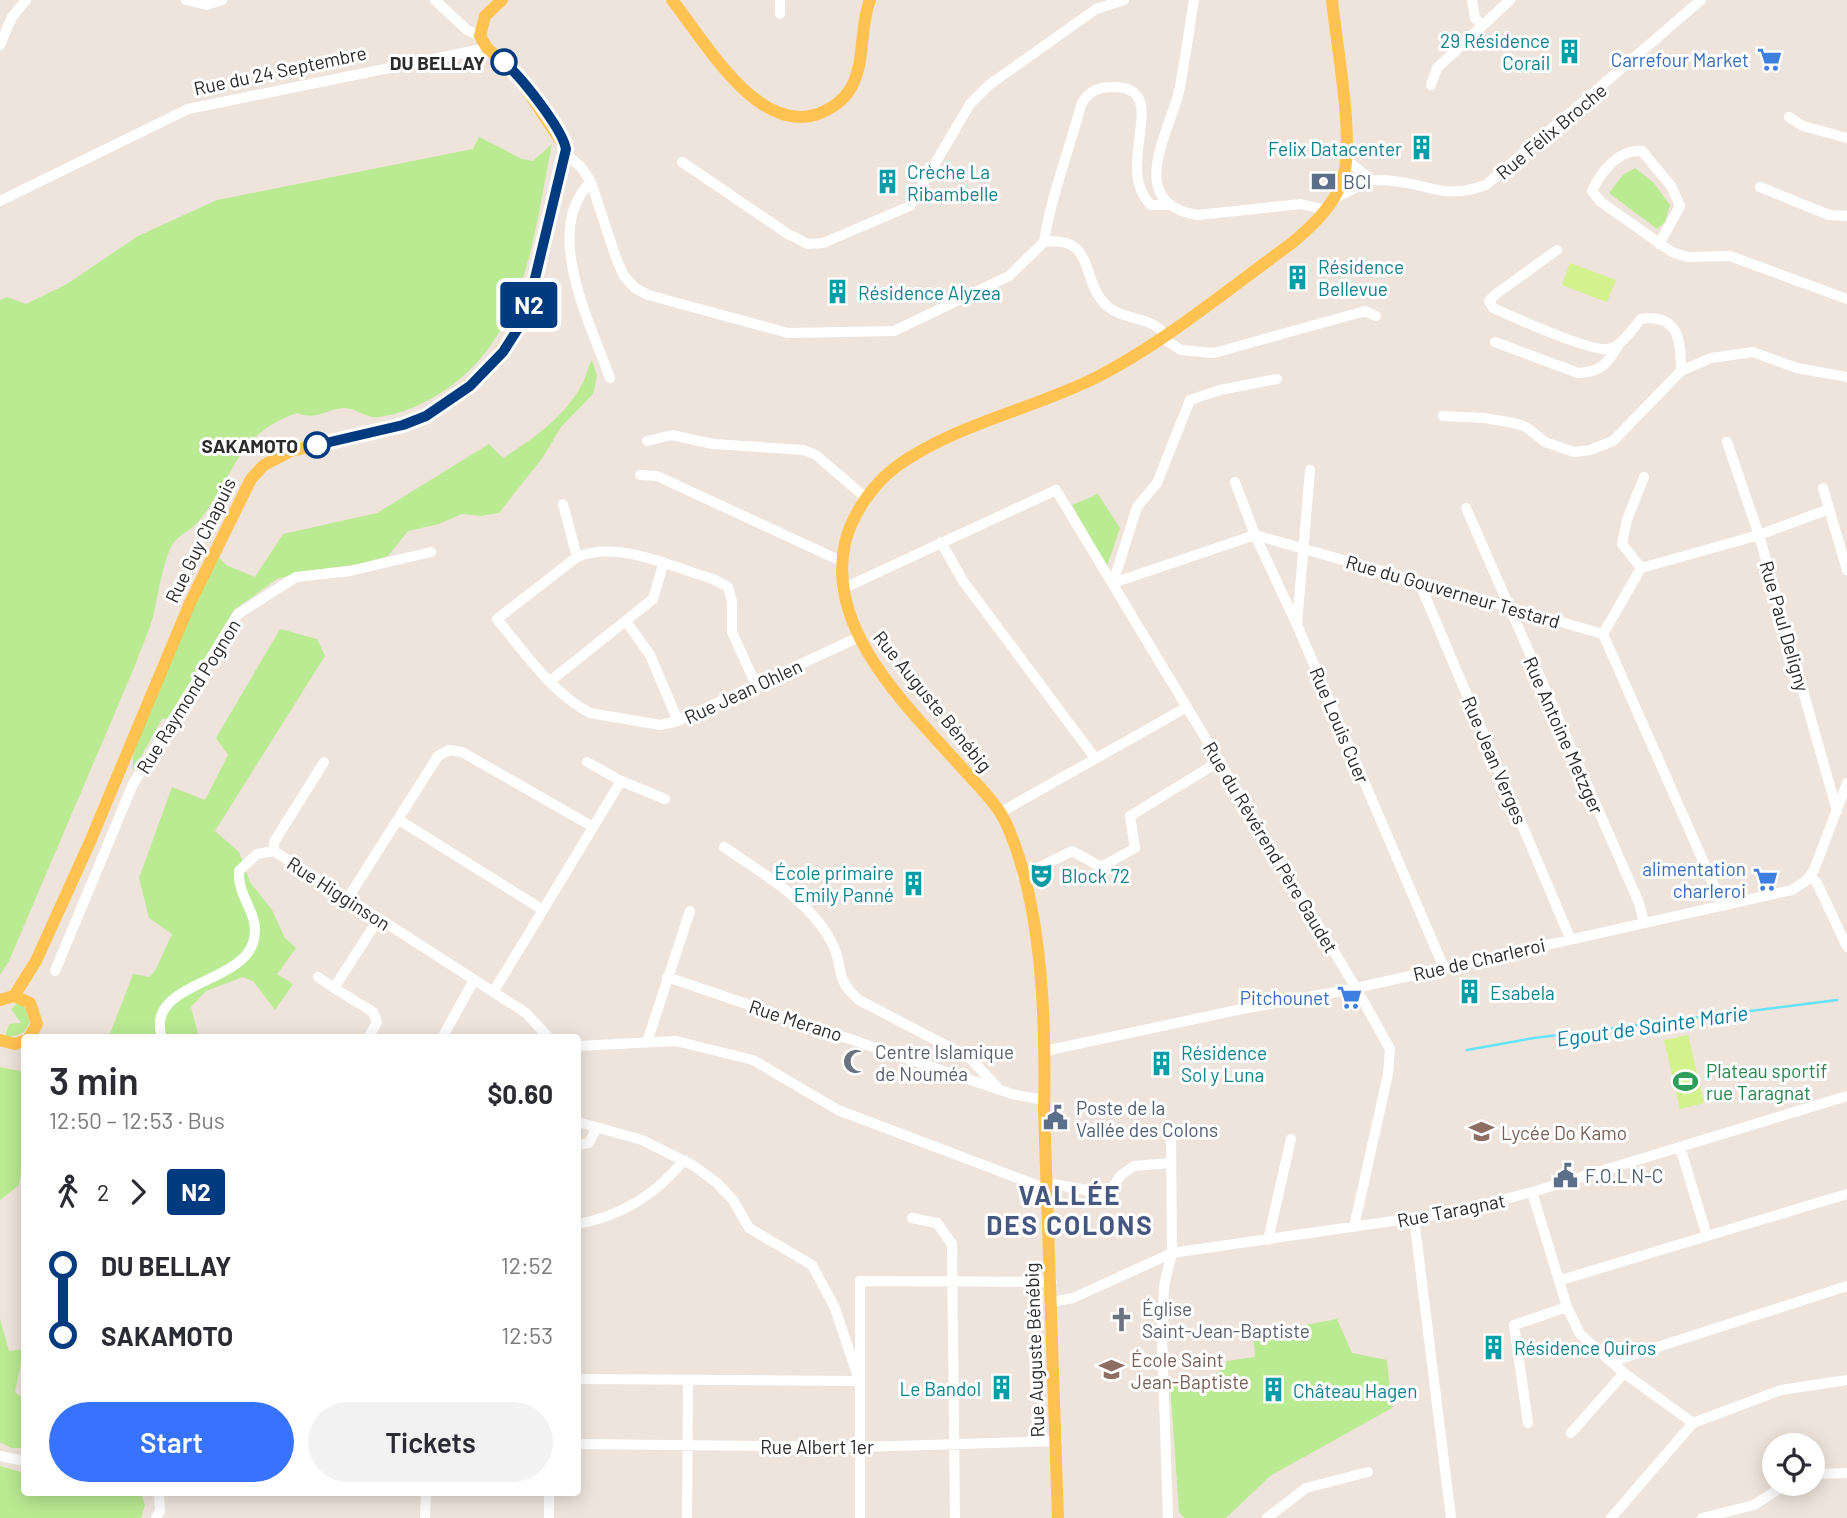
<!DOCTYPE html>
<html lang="en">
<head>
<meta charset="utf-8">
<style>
	body { margin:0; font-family:Barlow,sans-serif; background:#f2f2f3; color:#2b2b33; height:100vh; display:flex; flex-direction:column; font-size:26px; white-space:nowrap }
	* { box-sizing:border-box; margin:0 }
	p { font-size:23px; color:#7c7c81 }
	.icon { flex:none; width:38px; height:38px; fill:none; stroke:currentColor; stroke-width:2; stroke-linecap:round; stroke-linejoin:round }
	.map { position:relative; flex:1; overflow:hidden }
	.drawer { position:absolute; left:21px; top:1034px; width:560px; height:462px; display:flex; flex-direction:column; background:#fff; border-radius:7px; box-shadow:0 4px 18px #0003 }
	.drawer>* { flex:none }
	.badge { padding:0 14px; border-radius:5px; font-size:24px; line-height:46px }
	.fabs { position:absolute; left:1762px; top:1433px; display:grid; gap:14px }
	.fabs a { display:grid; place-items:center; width:63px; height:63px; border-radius:50%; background:#fff; box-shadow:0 4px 18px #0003; font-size:35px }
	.map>.badge { position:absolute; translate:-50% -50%; box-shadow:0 0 0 4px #fff }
	.legs { display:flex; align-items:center; gap:10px; height:77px; padding:0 28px; font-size:23px }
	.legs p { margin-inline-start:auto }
	.headline { display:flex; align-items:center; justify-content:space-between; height:119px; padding:0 28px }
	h1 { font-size:38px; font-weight:600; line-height:52px }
	.cta { display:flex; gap:14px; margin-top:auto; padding:14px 28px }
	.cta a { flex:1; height:80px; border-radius:42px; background:#3773ff; color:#fff; font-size:28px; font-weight:600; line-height:80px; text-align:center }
	.cta a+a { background:#f2f2f3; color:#2b2b33 }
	ul { padding:0 28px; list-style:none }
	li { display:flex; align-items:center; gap:24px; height:70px; font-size:26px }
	li i { display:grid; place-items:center; width:10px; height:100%; margin:0 9px; background:currentColor }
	li i::after { content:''; width:18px; height:18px; margin:-9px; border:5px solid; border-radius:50%; background:#fff }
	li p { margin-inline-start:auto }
	li:first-child i { background:linear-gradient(#0000 50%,currentColor 0) }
	li:last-child i { background:linear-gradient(currentColor 50%,#0000 0) }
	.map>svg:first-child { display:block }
	.green { fill:#baea92 }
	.pitch { fill:#d3f28d }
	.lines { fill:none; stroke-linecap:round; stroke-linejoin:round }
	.stream { stroke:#64e3fa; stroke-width:2.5 }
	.minor { stroke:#fff; stroke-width:10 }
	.major { stroke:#fec250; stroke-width:12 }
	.line-1-casing { stroke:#fff; stroke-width:16 }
	.line-1 { stroke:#003b80; stroke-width:10 }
	.stop-1-dot { fill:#fff; stroke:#003b80; stroke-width:3.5 }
	.labels { text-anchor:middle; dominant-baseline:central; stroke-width:6; stroke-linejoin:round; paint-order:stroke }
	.culture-label { font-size:19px; fill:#0d838f; stroke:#fff; text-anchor:start }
	.shop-label { font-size:19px; fill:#366cbe; stroke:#fff; text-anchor:end }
	.stop-label { font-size:19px; font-weight:bold; fill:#2b2b2b; stroke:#fff; text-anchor:end }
	.street-label { font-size:19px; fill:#2b2b2b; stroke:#fff }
	.service-label { font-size:19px; fill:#4e5e75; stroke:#fff; text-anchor:start }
	.worship-label { font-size:19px; fill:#5b616d; stroke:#fff; text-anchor:start }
	.leisure-label { font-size:19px; fill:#27864d; stroke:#fff; text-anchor:start }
	.education-label { font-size:19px; fill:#785e54; stroke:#fff; text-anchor:start }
	.water-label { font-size:21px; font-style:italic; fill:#017ca1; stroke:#fff }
	.district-label { font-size:26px; font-weight:bold; letter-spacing:2px; fill:#465780; stroke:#fff }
</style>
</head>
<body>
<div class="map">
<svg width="1847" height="1518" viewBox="0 0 1847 1518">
	<rect width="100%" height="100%" fill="#eee4db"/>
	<path class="green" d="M479,137L522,159L533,161L552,144C533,236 527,339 439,394C421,405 401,414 379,417C367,419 355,407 344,408C326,409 315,421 297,413C237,433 234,476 200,520C190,532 176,535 170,549C161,571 158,595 153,617C148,634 140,651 134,668L9,961L0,975V300L7,297L26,304L67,284L138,236L217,200L473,149Z
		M1635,168L1654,183L1670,205L1665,222L1657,229L1609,193L1623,175Z
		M592,360L597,376L593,394L561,427L543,457L499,513L481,516L462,514L439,524L408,531L388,556L359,564L307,571L277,579L234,610L215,641L217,648L173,718L162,719L133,771V740L214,552L226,565L255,577L283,534L377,513L489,444L503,458C532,440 564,417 581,386C586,378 587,368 592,360Z
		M1098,494L1120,528L1107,566L1072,505Z
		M280,629L317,639L325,656L215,831L239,852L250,882L272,910L285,938L296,948L277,974L293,984L275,1010L253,981L243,977L206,991L191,1007L199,1038H125L110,1034L133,974L150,977L156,969L172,934L149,918L139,878L172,787L205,800L228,755L216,738Z
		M19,1002C38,1016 30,1039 5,1036L9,1024L21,1023L11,1009Z
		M0,1067L24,1072V1155L19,1185L0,1200Z
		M0,1319L9,1351L24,1349L15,1392L24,1399V1448H11L0,1442Z
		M1337,1319L1352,1353L1387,1360L1392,1408L1270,1476L1226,1518H1184L1179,1512L1170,1382C1189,1379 1219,1382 1227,1361L1255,1357L1253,1335Z
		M0,1466L24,1473V1493H141L145,1505L141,1518H0Z"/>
	<path class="pitch" d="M1570,263L1616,280L1607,302L1562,285Z
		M1688,1035L1704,1103L1680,1109L1664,1040Z"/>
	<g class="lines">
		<path class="stream" d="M1467,1050L1534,1038L1837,1000"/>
		<path class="minor" d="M186,0L207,5L222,0
			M435,0L467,30L480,36
			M780,0V14
			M1194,0C1189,30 1185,61 1179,91C1169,134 1124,203 1198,215L1301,204L1326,210
			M1472,0L1475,18L1482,25
			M0,45L12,17L26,0
			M1431,85L1437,68L1510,0
			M1789,117L1803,126L1847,138
			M566,154L581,167L591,182L616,258L624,276L635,288L648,295L788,333L894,331L1009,276L1044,242C1096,235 1080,280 1106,305C1122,321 1150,315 1164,334
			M1347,160L1370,179
			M682,162L788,234L808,244L823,243L910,206L970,104L989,85L1096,9L1124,0
			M1343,180C1360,181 1377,179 1393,181C1433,185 1443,200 1486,185L1701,0
			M591,182C541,229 591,325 610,378
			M1760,187L1829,215L1847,216
			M1333,199L1367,182
			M0,201L188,109L487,48
			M1044,242C1051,196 1069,151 1081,105C1087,93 1097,87 1111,87C1176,85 1111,166 1151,205H1171
			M1659,244L1680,206L1671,186L1642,151C1618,149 1601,172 1592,191L1601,202L1672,252L1687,257L1730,256L1847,299
			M1557,250L1496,294L1489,301L1493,308C1513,317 1590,352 1608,349C1622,346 1632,329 1641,319C1680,313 1681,343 1681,371
			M1161,337L1181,350L1214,353L1365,311L1376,316
			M1495,342L1578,373C1602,372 1608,363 1619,344
			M1443,416L1484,418L1514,423L1526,427L1545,442L1574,452L1590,450L1613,441L1681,371L1711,358L1753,352L1797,368L1847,377
			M647,441L672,435L713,444L804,450L816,455L866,498
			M1727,442L1759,535L1837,811
			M640,475L657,476L841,561
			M1235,482L1255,535L1297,625L1444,968
			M1823,488L1847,570
			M563,504L577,557
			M1466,508L1639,903L1644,923
			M941,542L963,581L1095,758
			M1641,568L1622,544L1627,520L1644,477
			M1419,582L1570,938
			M1113,583L1255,535L1603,634L1641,568L1759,535L1829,509
			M1113,583L1137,507L1157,483L1190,400L1220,390L1277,379
			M842,589L1056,490L1356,988L1390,1049L1388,1074L1354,1227
			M626,621L650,655L678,721
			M1297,624L1310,470
			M1603,634L1723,906
			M549,682L653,599L663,565
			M756,685L732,632V602L728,587L713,579C671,567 620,540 577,557L497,619C525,653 551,692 590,713L660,725L678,721L857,638
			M621,781L665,799
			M1001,812L1187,707
			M399,820L543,910
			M724,847C762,873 811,901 832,943C845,968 833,978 859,1000L970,1058L997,1087
			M274,851V842L324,762
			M1022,876L1072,851L1101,867L1135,848L1130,816L1220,761
			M1810,876L1817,883L1847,947
			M348,898L438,756L449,750L462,752L593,827
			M55,971L133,784L238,614L296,577L350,571L431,552
			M318,977L334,988
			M667,977L1012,1094L1044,1100
			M494,991L621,781L587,762
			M162,1038C144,983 239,985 253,943C262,914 237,899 239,871L257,854L274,851L526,1013L549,1038
			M368,1038L377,1022L373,1012L334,988L379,918
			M442,1038L474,980
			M647,1042L690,911
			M578,1046L676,1041L753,1060L838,1110L1047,1189
			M1045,1051L1242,1009L1347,990L1792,890L1806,881L1814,870L1847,783
			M578,1122L642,1140L694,1166L717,1183L733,1200L749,1228L812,1265L835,1308L857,1374
			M578,1145L589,1143L596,1129
			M1680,1147L1707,1236
			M1047,1183L1103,1193L1112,1188L1121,1175L1134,1166L1171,1163
			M1532,1192L1567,1307L1580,1334L1624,1373L1693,1423L1611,1518
			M912,1218L937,1223L952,1244L955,1518
			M1414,1218L1451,1518
			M578,1224C621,1216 656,1195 684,1160
			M1268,1240L1291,1139
			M1561,1280L1847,1194
			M1052,1302L1073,1298L1172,1253L1455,1212L1532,1192L1847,1096
			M1611,1362L1847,1286
			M578,1379L859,1381
			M1528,1423L1514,1325L1567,1307
			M1693,1423L1781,1390L1847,1380
			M1571,1433L1624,1373
			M578,1444L861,1447L1057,1441
			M0,1456L24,1461
			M1813,1474L1847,1473
			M156,1518L160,1511L159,1493
			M425,1518L426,1493
			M549,1518V1493
			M687,1518L688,1382
			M860,1518V1281L1052,1282
			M1168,1518L1162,1338L1164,1286L1172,1253L1171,1132
			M1267,1518L1306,1488L1368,1472
			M1702,1518L1754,1505L1786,1484"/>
		<path class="major" d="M672,0C705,41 757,135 818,114C831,109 844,100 851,88C866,60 859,28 870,0
			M14,996L36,961L89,844L190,603L251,479L264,465L291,451L403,425L426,416L486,371L526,316L566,149L515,72L487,48L480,36L485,16L502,0
			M0,1000L14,996L30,1003L37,1024L29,1038
			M0,1040L15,1044L24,1041
			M1058,1518L1044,1110C1046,1024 1043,911 1009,830C1000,806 980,788 963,769C910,709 825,631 845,543C852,514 873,484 897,466C955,424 1034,409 1097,377C1164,343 1231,287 1292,243C1312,226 1333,207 1342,181C1356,145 1336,43 1332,0"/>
	</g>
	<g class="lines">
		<defs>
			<path id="line-1" d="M317,445L403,425L426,416L470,386L503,352L526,316L566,149C562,128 521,77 504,62"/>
		</defs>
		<use href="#line-1" class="line-1-casing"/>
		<use href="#line-1" class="line-1"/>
	</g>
	<defs>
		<symbol id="building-bare" viewBox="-9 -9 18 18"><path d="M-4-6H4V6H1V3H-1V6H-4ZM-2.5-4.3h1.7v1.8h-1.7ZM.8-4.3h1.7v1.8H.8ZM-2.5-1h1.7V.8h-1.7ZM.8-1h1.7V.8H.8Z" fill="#0f9aa8" stroke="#fff" stroke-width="2.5" paint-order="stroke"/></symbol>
		<symbol id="supermarket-bare" viewBox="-9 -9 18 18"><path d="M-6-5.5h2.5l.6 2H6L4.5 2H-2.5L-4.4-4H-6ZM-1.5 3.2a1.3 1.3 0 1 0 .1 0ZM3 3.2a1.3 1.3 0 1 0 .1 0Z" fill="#3f7fe0" stroke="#fff" stroke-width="2.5" paint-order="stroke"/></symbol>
		<symbol id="bank-bare" viewBox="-9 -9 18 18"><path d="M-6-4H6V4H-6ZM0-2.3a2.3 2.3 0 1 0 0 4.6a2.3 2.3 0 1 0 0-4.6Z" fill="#5c6f8a" stroke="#fff" stroke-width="2.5" paint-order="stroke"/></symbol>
		<symbol id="theatre-bare" viewBox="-9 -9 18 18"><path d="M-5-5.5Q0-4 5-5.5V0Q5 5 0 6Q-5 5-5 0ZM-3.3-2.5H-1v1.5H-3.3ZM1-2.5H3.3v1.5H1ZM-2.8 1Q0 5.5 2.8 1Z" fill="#0f9aa8" stroke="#fff" stroke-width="2.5" paint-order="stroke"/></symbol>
		<symbol id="mosque-bare" viewBox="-9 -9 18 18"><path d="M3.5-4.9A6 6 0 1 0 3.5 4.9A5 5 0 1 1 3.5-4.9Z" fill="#6b7280" stroke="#fff" stroke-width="2.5" paint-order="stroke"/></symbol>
		<symbol id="stadium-bare" viewBox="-9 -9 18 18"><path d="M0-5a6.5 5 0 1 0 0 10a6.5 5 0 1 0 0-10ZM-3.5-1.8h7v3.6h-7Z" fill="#2e9e5b" stroke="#fff" stroke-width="2.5" paint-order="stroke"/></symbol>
		<symbol id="civic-bare" viewBox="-9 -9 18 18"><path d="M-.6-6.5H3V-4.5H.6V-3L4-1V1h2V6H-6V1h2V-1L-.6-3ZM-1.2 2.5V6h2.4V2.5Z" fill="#5c6f8a" stroke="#fff" stroke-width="2.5" paint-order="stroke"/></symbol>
		<symbol id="school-bare" viewBox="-9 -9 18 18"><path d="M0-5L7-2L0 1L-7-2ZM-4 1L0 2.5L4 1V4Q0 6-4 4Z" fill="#8d6e63" stroke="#fff" stroke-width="2.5" paint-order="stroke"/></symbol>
		<symbol id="church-bare" viewBox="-9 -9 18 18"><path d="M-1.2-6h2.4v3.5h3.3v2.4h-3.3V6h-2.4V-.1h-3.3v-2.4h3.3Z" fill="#6b7280" stroke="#fff" stroke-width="2.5" paint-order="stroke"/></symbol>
	</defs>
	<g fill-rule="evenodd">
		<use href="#building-bare" x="1552" y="34" width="35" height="35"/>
		<use href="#supermarket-bare" x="1752" y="42" width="35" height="35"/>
		<use href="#building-bare" x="1404" y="130" width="35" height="35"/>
		<use href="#bank-bare" x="1306" y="164" width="35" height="35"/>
		<use href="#building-bare" x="870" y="164" width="35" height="35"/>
		<use href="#building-bare" x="1280" y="260" width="35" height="35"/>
		<use href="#building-bare" x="820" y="274" width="35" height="35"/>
		<use href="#theatre-bare" x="1024" y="858" width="35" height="35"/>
		<use href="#supermarket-bare" x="1748" y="862" width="35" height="35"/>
		<use href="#building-bare" x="896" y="866" width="35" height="35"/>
		<use href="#building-bare" x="1452" y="974" width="35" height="35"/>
		<use href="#supermarket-bare" x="1332" y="980" width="35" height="35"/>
		<use href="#mosque-bare" x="838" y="1044" width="35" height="35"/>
		<use href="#building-bare" x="1144" y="1046" width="35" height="35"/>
		<use href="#stadium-bare" x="1668" y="1064" width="35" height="35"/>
		<use href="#civic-bare" x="1038" y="1100" width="35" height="35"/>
		<use href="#school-bare" x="1464" y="1114" width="35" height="35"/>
		<use href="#civic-bare" x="1548" y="1158" width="35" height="35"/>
		<use href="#church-bare" x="1104" y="1302" width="35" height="35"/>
		<use href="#building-bare" x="1476" y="1330" width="35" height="35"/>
		<use href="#school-bare" x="1094" y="1352" width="35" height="35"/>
		<use href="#building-bare" x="984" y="1370" width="35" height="35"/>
		<use href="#building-bare" x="1256" y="1372" width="35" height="35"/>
	</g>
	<g class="stop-1-dot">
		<circle cx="504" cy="62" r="12"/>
		<circle cx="317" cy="445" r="12"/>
	</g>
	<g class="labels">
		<g class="culture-label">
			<text x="1550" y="40" text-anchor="end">29 Résidence<tspan x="1550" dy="22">Corail</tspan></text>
			<text x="1402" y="148" text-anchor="end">Felix Datacenter</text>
			<text x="907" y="171">Crèche La<tspan x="907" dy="22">Ribambelle</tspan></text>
			<text x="1318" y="266">Résidence<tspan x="1318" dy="22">Bellevue</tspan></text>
			<text x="858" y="292">Résidence Alyzea</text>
			<text x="894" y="872" text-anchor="end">École primaire<tspan x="894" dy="22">Emily Panné</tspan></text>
			<text x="1061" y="875">Block 72</text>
			<text x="1490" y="992">Esabela</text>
			<text x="1181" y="1052">Résidence<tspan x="1181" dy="22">Sol y Luna</tspan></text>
			<text x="1514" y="1347">Résidence Quiros</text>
			<text x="981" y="1388" text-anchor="end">Le Bandol</text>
			<text x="1293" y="1390">Château Hagen</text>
		</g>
		<g class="shop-label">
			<text x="1749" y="59">Carrefour Market</text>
			<text x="1746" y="868">alimentation<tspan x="1746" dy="22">charleroi</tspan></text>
			<text x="1330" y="997">Pitchounet</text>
		</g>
		<g class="stop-label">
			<text x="485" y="62">DU BELLAY</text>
			<text x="298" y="445">SAKAMOTO</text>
		</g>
		<g class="street-label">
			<text transform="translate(280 70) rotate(-12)">Rue du 24 Septembre</text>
			<text transform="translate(1551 131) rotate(-40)">Rue Félix Broche</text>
			<text transform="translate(200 540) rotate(-64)">Rue Guy Chapuis</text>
			<text transform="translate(1453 591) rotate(16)">Rue du Gouverneur Testard</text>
			<text transform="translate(1785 626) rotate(74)">Rue Paul Deligny</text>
			<text transform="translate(743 691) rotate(-25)">Rue Jean Ohlen</text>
			<text transform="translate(188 696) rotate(-58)">Rue Raymond Pognon</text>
			<text transform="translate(933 701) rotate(51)">Rue Auguste Bénébig</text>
			<text transform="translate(1340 725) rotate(67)">Rue Louis Cuer</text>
			<text transform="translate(1564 735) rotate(66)">Rue Antoine Metzger</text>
			<text transform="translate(1495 760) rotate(67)">Rue Jean Verges</text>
			<text transform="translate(1271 847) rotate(59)">Rue du Révérend Père Gaudet</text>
			<text transform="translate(339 893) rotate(33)">Rue Higginson</text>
			<text transform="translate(1479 959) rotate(-13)">Rue de Charleroi</text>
			<text transform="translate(796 1020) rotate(18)">Rue Merano</text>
			<text transform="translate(1451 1210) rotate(-11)">Rue Taragnat</text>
			<text transform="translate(1034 1350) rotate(-92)">Rue Auguste Bénébig</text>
			<text x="817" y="1446">Rue Albert 1er</text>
		</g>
		<g class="service-label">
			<text x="1343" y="181">BCI</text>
			<text x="1076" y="1107">Poste de la<tspan x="1076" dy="22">Vallée des Colons</tspan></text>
			<text x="1585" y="1175">F.O.L N-C</text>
		</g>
		<g class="worship-label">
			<text x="875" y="1051">Centre Islamique<tspan x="875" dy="22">de Nouméa</tspan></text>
			<text x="1142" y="1308">Église<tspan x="1142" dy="22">Saint-Jean-Baptiste</tspan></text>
		</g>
		<g class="leisure-label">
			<text x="1706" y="1070">Plateau sportif<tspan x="1706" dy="22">rue Taragnat</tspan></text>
		</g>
		<g class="education-label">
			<text x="1501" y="1132">Lycée Do Kamo</text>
			<text x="1131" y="1359">École Saint<tspan x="1131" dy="22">Jean-Baptiste</tspan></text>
		</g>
		<g class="water-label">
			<text transform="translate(1652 1025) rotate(-8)">Egout de Sainte Marie</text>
		</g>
		<g class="district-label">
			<text x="1070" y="1194">VALLÉE<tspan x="1070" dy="30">DES COLONS</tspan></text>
		</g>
	</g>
</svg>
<div class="fabs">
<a><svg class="icon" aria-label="locate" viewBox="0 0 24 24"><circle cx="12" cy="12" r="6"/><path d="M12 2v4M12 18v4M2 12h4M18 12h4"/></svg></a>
</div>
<b class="badge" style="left:529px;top:305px;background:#003b80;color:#fff">N2</b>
<section class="drawer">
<div class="headline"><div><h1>3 min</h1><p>12:50 – 12:53 · Bus</p></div><b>$0.60</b></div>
<div class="legs"><svg class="icon" aria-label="walk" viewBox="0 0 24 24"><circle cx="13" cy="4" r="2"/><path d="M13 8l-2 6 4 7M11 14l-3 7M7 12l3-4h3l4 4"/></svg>2<svg class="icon" aria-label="forward" viewBox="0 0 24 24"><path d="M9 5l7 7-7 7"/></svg><b class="badge" style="background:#003b80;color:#fff">N2</b></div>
<ul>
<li><i style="color:#003b80"></i><b>DU BELLAY</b><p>12:52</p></li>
<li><i style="color:#003b80"></i><b>SAKAMOTO</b><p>12:53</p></li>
</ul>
<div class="cta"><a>Start</a><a>Tickets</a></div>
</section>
</div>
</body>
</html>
